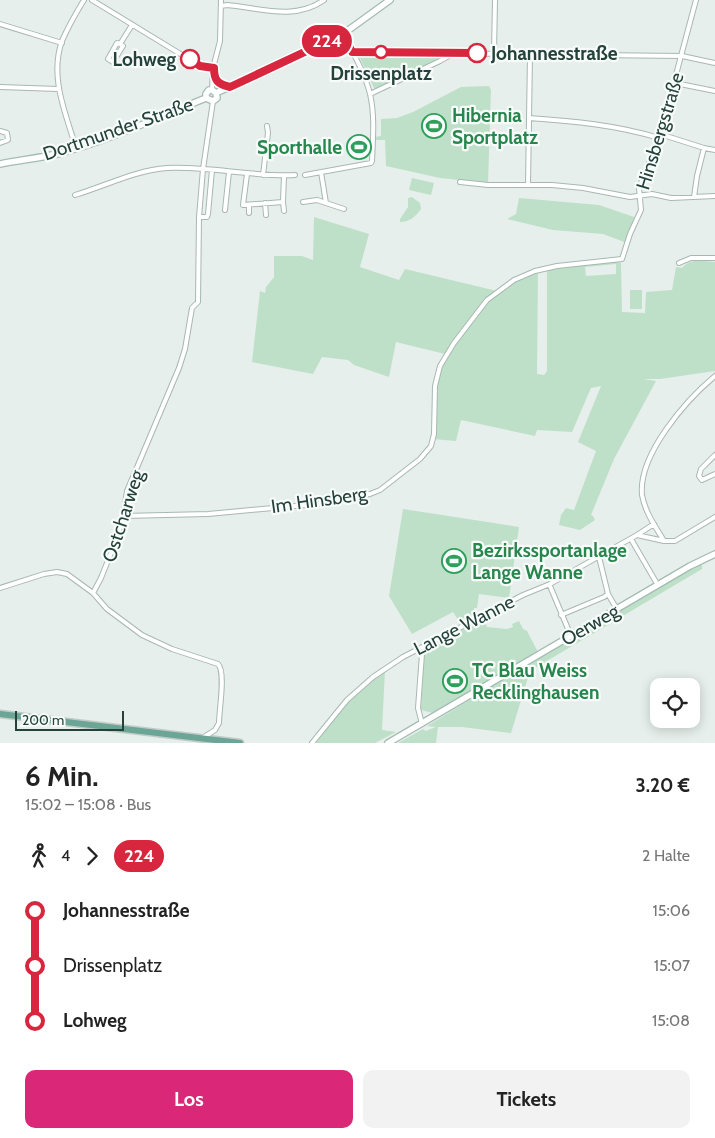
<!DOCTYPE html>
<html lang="de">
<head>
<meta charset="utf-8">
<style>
	body { margin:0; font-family:Cabin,sans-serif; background:#f2f2f2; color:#222; height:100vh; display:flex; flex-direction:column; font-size:19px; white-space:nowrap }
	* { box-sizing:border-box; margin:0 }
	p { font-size:16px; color:#767676 }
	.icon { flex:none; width:28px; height:28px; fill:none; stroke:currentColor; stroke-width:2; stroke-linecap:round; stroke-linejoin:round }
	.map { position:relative; height:743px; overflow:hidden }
	.details { display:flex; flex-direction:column; background:#fff; flex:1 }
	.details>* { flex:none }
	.badge { padding:0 10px; border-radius:16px; font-size:18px; line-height:32px }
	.tools { position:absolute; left:650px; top:678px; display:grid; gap:10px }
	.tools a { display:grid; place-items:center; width:50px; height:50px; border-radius:10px; background:#fff; box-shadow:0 2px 12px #0003; font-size:25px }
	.scale { position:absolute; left:15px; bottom:12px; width:109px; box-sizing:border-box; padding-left:5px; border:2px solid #24423a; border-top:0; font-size:14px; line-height:18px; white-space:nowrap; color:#24423a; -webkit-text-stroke:4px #f7fbf9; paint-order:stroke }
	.map>.badge { position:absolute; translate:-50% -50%; box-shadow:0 0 0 2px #fff }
	.legs { display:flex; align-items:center; gap:8px; height:55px; padding:0 25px; font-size:16px }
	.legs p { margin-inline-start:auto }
	.overview { display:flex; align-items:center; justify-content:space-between; height:85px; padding:0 25px }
	h1 { font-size:28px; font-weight:700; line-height:38px }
	.primary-button { display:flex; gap:10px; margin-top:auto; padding:10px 25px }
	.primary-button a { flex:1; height:58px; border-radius:10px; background:#db2777; color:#fff; font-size:20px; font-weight:700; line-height:58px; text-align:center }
	.primary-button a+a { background:#f2f2f2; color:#222 }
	ul { padding:0 25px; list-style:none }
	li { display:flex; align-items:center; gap:18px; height:55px; font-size:19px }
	li i { display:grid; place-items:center; width:8px; height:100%; margin:0 6px; background:currentColor }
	li i::after { content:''; width:12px; height:12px; margin:-6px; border:4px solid; border-radius:50%; background:#fff }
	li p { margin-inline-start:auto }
	li:first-child i { background:linear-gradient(#0000 50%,currentColor 0) }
	li:last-child i { background:linear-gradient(currentColor 50%,#0000 0) }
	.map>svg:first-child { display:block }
	.green { fill:#bfe0c8; fill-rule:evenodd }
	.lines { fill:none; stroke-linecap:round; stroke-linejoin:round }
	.minor-casing { stroke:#a8b8b2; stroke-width:6 }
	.secondary-casing { stroke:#a4bbb3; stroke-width:8 }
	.primary-casing { stroke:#c2cac8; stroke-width:9 }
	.minor { stroke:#fff; stroke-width:4 }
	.secondary { stroke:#fff; stroke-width:5.5 }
	.primary { stroke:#6aa596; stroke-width:6 }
	.line-1-casing { stroke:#fff; stroke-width:11 }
	.line-1 { stroke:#d7263d; stroke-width:8 }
	.stop-1-dot { fill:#fff; stroke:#d7263d; stroke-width:2.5 }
	.labels { text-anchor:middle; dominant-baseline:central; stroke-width:4.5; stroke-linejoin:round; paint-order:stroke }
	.stop-label { font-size:19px; font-weight:bold; fill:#24423a; stroke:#f7fbf9; text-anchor:start }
	.leisure-label { font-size:19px; font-weight:bold; fill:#27864d; stroke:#f7fbf9; text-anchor:start }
	.street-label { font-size:19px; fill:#24423a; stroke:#f7fbf9 }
</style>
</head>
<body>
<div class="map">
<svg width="715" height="743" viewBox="0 0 715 743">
	<rect width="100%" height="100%" fill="#e6efeb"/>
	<path class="green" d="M383,54L438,55L440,58L375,90L359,56H382Z
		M489,86L491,90L488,183L440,178L386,166L385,140H376L375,137L381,136V119L397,118L413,112L461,87Z
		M412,178L434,183L431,195L409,190Z
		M412,197L420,203L421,209C416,216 410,222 400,222V219L408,207V198Z
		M519,198L599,205L637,218L627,243L603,234L553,230L507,219L516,214Z
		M314,217L369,234L360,267L399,280L405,269L497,291L514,280L538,271L537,374L544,375L547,371V268L616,261L621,263L622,312L645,313L646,292L672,290L676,267L682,268C690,258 703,261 715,262V371L660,379H643L656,381L614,459L591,515L593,516L595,520L580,530L559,525L561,515L566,508L574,510L596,451L578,442L601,386L591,388L572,432L537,430L535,436L461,420L456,441L433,439L435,386L445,354L396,342L389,377L354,365L348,360L322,357L313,374L252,362L260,291L265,293L266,287L274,277V256H302L313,260ZM616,264V274L586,276L585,267Z
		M630,290H642V309H630Z
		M403,509L519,527L509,598L479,594L477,608H474L477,615L460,623L453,612L412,634L389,596Z
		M702,561V569L530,671L511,733L462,727H438L436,743H398L423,729L426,731L436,727L427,726L572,637Z
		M483,619L487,627L507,629L513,627L512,624L519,621L523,629L527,631L538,652L433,713L421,710L424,656L426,648Z
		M385,670L382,730L396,732L375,743H314C334,716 357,689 385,670Z"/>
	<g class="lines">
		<defs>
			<path id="minor" d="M92,0L200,66L213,68
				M221,6L227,5C260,8 294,21 324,0
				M0,24L62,43
				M120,44L123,46L113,62L108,59L117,43L120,44L132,25
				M352,52L682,56L715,63
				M494,53L495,0
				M214,78L221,85L229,86
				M675,83L715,91
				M0,87L58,89
				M212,90L213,68L220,41L221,0
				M370,94L440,61L454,53
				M529,118C573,121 616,125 659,138
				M0,131L7,133L8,140L0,143
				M660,134L704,148L715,150
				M76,148C66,114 49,77 62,41C68,27 76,13 84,0
				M321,172L326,203
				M247,174L243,205L283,202L284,176
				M263,175L268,133L267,126
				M305,175L371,163L372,161C373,139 375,115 370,94C365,73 353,53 343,34
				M460,182L488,185H552L583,188L630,197L652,194L671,198L715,196
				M528,185L530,54
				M75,195C105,186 136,170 167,168C210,166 252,177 295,175
				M694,197L697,176L704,148
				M283,202L284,211
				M303,202L317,200L344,209
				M265,203L266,215
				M249,205V213
				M225,210L229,172
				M199,217H207L208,214L212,170
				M679,263L691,258H715
				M715,455L701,469L699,476L702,480L715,474
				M123,516L208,514L317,504L370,494L380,490L420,459L431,446L434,434L435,386L440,366L454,343L487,300L514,280L535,271L557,266L622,259L630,234L641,210L639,188L659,138L696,0
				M637,535L654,524
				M631,539L656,582
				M664,541C655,526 645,512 642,495C638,455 686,400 715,376
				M599,557L608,594L615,606
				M550,586L571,636
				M0,588L44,574L57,572L67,574L93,593L107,609L142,635L172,649L218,664C226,672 219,710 219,723L215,730L204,737
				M93,593L101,578L117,538L123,516L127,491L179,368L185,349L192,308L198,302L199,217L203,169L213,101
				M561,615L604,597L608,594
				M420,648L422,654L418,708L422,724
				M312,743L347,700L373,677L403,657L523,595L550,584L637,535L664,541H675L715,517"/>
			<path id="secondary" d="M216,93L343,34L390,0
				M206,98V94L209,90H212L216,93
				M0,164C20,160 41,158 61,153C110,140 159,117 206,98L213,101L217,98L216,93
				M388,743L690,566L715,554"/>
			<path id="primary" d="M0,714L240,743"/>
		</defs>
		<use href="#minor" class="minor-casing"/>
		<use href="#secondary" class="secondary-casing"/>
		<use href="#primary" class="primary-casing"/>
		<use href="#minor" class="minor"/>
		<use href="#secondary" class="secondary"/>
		<use href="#primary" class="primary"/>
	</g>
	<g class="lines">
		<defs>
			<path id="line-1" d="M190,59L200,66L214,68C214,81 218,84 230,87L343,34L352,52L477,53"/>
		</defs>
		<use href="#line-1" class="line-1-casing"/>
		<use href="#line-1" class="line-1"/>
	</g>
	<defs>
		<symbol id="stadium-ring" viewBox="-11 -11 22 22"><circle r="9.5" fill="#f7fbf9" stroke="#2e9e5b" stroke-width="1.5"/><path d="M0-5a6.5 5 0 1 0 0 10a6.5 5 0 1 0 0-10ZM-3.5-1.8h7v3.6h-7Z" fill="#2e9e5b"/></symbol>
	</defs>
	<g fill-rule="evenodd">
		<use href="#stadium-ring" x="420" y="112" width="28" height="28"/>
		<use href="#stadium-ring" x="345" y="133" width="28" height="28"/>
		<use href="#stadium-ring" x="440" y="547" width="28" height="28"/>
		<use href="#stadium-ring" x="441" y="667" width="28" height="28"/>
	</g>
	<g class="stop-1-dot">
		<circle cx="381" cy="52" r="6"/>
		<circle cx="477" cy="53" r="9"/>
		<circle cx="190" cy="59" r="9"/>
	</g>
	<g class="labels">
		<g class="stop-label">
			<text x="491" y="53">Johannesstraße</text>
			<text x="176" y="59" text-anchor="end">Lohweg</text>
			<text x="381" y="73" text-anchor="middle">Drissenplatz</text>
		</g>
		<g class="leisure-label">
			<text x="452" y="115">Hibernia<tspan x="452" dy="22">Sportplatz</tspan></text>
			<text x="342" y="147" text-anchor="end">Sporthalle</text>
			<text x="472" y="550">Bezirkssportanlage<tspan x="472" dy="22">Lange Wanne</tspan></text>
			<text x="472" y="670">TC Blau Weiss<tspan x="472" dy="22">Recklinghausen</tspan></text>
		</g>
		<g class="street-label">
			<text transform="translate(118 129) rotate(-19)">Dortmunder Straße</text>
			<text transform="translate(660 131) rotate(-73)">Hinsbergstraße</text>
			<text transform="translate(319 500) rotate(-8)">Im Hinsberg</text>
			<text transform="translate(123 516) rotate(-72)">Ostcharweg</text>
			<text transform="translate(464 625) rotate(-27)">Lange Wanne</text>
			<text transform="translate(590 625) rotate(-30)">Oerweg</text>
		</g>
	</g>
</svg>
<div class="tools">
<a><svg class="icon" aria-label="locate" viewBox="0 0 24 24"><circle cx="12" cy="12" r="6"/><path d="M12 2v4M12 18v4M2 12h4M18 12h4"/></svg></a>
</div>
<div class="scale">200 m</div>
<b class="badge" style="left:327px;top:41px;background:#d7263d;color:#fff">224</b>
</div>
<section class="details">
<div class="overview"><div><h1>6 Min.</h1><p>15:02 – 15:08 · Bus</p></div><b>3.20 €</b></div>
<div class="legs"><svg class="icon" aria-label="walk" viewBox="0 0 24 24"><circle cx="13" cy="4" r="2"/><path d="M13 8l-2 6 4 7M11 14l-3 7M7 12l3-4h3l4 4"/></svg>4<svg class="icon" aria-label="forward" viewBox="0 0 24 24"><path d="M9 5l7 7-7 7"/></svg><b class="badge" style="background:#d7263d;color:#fff">224</b><p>2 Halte</p></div>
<ul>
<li><i style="color:#d7263d"></i><b>Johannesstraße</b><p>15:06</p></li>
<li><i style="color:#d7263d"></i><span>Drissenplatz</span><p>15:07</p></li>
<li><i style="color:#d7263d"></i><b>Lohweg</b><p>15:08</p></li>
</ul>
<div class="primary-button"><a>Los</a><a>Tickets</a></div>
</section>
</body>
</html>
